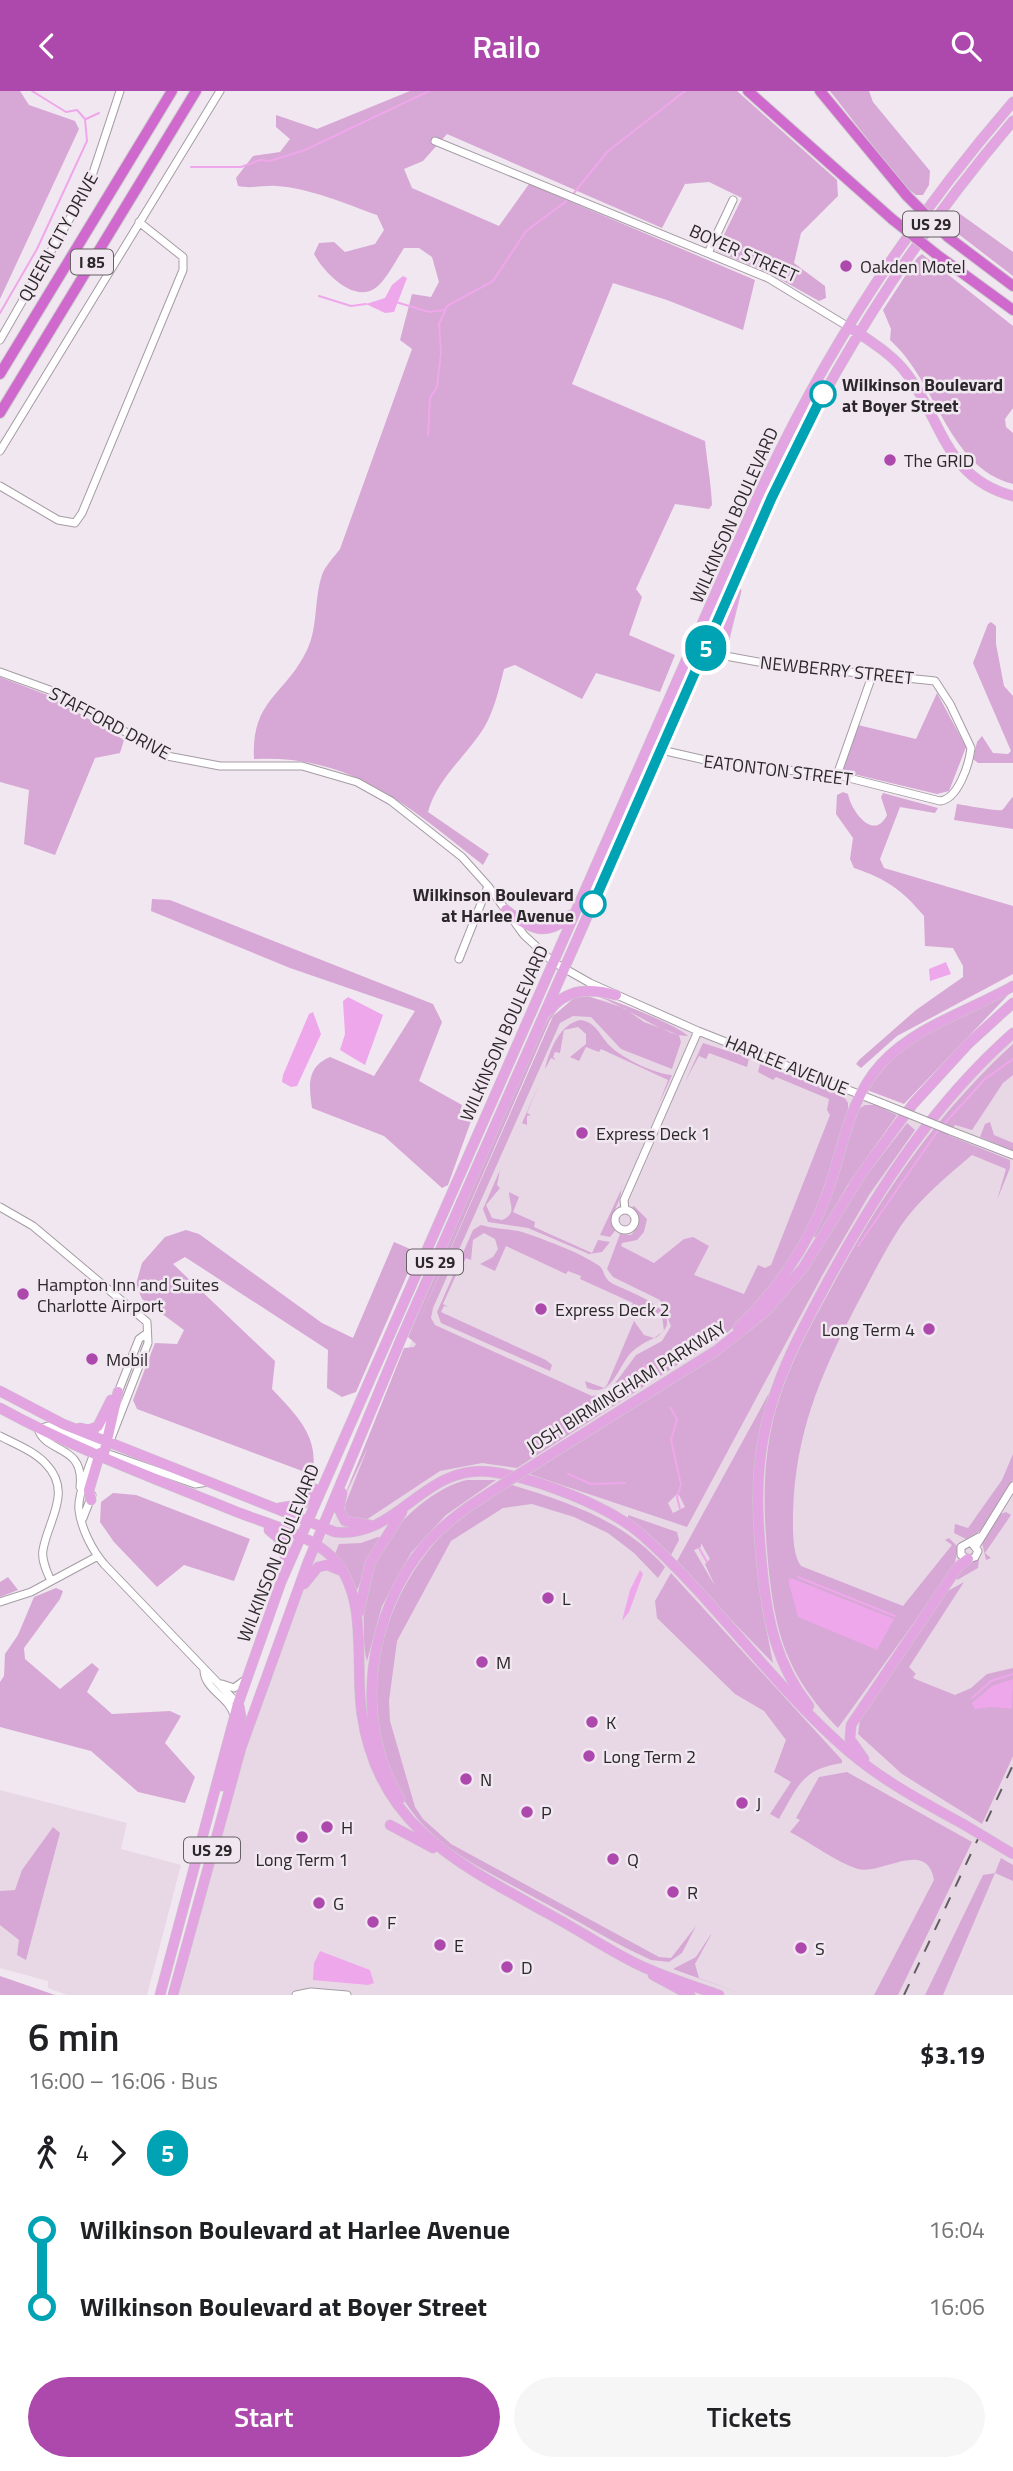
<!DOCTYPE html>
<html lang="en">
<head>
<meta charset="utf-8">
<style>
	body { margin:0; font-family:"Titillium Web",sans-serif; background:#f6f6f6; color:#202124; height:100vh; display:flex; flex-direction:column; font-size:26px; white-space:nowrap }
	* { box-sizing:border-box; margin:0 }
	p { font-size:23px; color:#757577 }
	.icon { flex:none; width:38px; height:38px; fill:none; stroke:currentColor; stroke-width:2; stroke-linecap:round; stroke-linejoin:round }
	.map { position:relative; height:1904px; overflow:hidden }
	.drawer { display:flex; flex-direction:column; background:#fff; flex:1 }
	.drawer>* { flex:none }
	.badge { padding:0 14px; border-radius:23px; font-size:24px; line-height:46px }
	.map>.badge { position:absolute; translate:-50% -50%; box-shadow:0 0 0 4px #fff }
	.legs { display:flex; align-items:center; gap:10px; height:77px; padding:0 28px; font-size:23px }
	.legs p { margin-inline-start:auto }
	.overview { display:flex; align-items:center; justify-content:space-between; height:119px; padding:0 28px }
	h1 { font-size:38px; font-weight:600; line-height:52px }
	.primary-button { display:flex; gap:14px; margin-top:auto; padding:14px 28px }
	.primary-button a { flex:1; height:80px; border-radius:42px; background:#ad48ac; color:#fff; font-size:28px; font-weight:600; line-height:80px; text-align:center }
	.primary-button a+a { background:#f6f6f6; color:#202124 }
	ul { padding:0 28px; list-style:none }
	li { display:flex; align-items:center; gap:24px; height:77px; font-size:26px }
	li i { display:grid; place-items:center; width:10px; height:100%; margin:0 9px; background:currentColor }
	li i::after { content:''; width:18px; height:18px; margin:-9px; border:5px solid; border-radius:50%; background:#fff }
	li p { margin-inline-start:auto }
	li:first-child i { background:linear-gradient(#0000 50%,currentColor 0) }
	li:last-child i { background:linear-gradient(currentColor 50%,#0000 0) }
	header { display:flex; justify-content:space-between; align-items:center; height:91px; padding:0 28px; background:#ad48ac; color:#fff; font-size:32px; font-weight:600 }
	.map>svg:first-child { display:block }
	.built { fill:#e8d8e6 }
	.green { fill:#d7a7d5; fill-rule:evenodd }
	.water { fill:#efa7eb }
	.lines { fill:none; stroke-linecap:round; stroke-linejoin:round }
	.stream { stroke:#efa7eb; stroke-width:2 }
	.minor-casing { stroke:#a59ca4; stroke-width:9 }
	.major-casing { stroke:#cccbcc; stroke-width:11 }
	.highway-casing { stroke:#cccbcc; stroke-width:12 }
	.minor { stroke:#fff; stroke-width:7 }
	.major { stroke:#e2a5e1; stroke-width:10 }
	.highway { stroke:#cf69cd; stroke-width:10 }
	.rail { stroke:#645e63; stroke-width:2; stroke-dasharray:12 12; stroke-linecap:butt }
	.minor-bridge-casing { stroke:#a59ca4; stroke-width:9; stroke-linecap:butt }
	.major-bridge-casing { stroke:#cccbcc; stroke-width:11; stroke-linecap:butt }
	.highway-bridge-casing { stroke:#cccbcc; stroke-width:12; stroke-linecap:butt }
	.minor-bridge { stroke:#fff; stroke-width:7 }
	.major-bridge { stroke:#e2a5e1; stroke-width:10 }
	.highway-bridge { stroke:#cf69cd; stroke-width:10 }
	.line-1-casing { stroke:#fff; stroke-width:16 }
	.line-1 { stroke:#00a3b4; stroke-width:10 }
	.poi-dot { fill:#ad48ac; stroke:#f1e7f0; stroke-width:2.5 }
	.stop-1-dot { fill:#fff; stroke:#00a3b4; stroke-width:3.5 }
	.labels { text-anchor:middle; dominant-baseline:central; stroke-width:5; stroke-linejoin:round; paint-order:stroke }
	.shield { fill:#f1e7f0; stroke:#666165; stroke-width:2 }
	.shield-label { font-size:16px; font-weight:bold; fill:#2b272a }
	.street-label { font-size:18px; fill:#2b272a; stroke:#f1e7f0 }
	.poi-label { font-size:18px; fill:#2b272a; stroke:#f1e7f0; text-anchor:start }
	.stop-label { font-size:18px; font-weight:bold; fill:#2b272a; stroke:#f1e7f0; text-anchor:start }
</style>
</head>
<body>
<header><svg class="icon" aria-label="back" viewBox="0 0 24 24"><path d="M15 5l-7 7 7 7"/></svg>Railo<svg class="icon" aria-label="search" viewBox="0 0 24 24"><circle cx="10" cy="10" r="6"/><path d="M15 15l6 6"/></svg></header>
<div class="map">
<svg width="1013" height="1904" viewBox="0 0 1013 1904">
	<rect width="100%" height="100%" fill="#f1e7f0"/>
	<path class="built" d="M602,908L698,940L928,1030L1013,942V1904H179L247,1646L282,1544L552,931L574,914Z
		M0,1699L127,1732L121,1758L181,1774L147,1904H67L48,1897V1890L0,1877Z"/>
	<path class="green" d="M0,0H20L29,14L75,30L79,38L0,208Z
		M410,0H737L837,89L838,105L801,142L794,172L825,195L826,207L819,210L769,182L716,160L742,107L709,91L685,93L662,137L447,43L423,70L404,78L412,97L499,135L529,93L755,189L743,239L667,209L613,192L572,293L705,350C707,371 711,391 712,414L709,418L675,413L636,498L642,506L629,544L675,564L660,601L596,582L582,608L515,574L504,578C499,598 495,617 485,635C467,665 437,687 428,721L489,763L483,774C410,717 353,663 254,668C251,608 285,605 307,559C318,537 314,508 322,484C325,475 334,466 340,458L412,258L400,249L412,203L431,206L439,191L432,166L419,157H404C396,169 389,184 379,194C357,216 324,182 314,163L319,152L334,151L345,161L375,153L384,139L377,124C346,113 310,97 276,95C262,94 252,98 238,95L236,87L253,65L280,61L290,48L276,36V24L317,38Z
		M830,0H869L873,11L930,80L929,94L923,104H916L904,95Z
		M956,120L1013,161V185L948,135L947,127Z
		M922,163L1013,235V317L1005,328L1006,336L1013,342V393C947,376 938,292 890,249L891,238L883,219L917,167Z
		M991,531L996,535V553L1004,595L1013,605V672H978L973,668L977,651L982,645L993,662L1008,663L1011,660L973,572L988,533Z
		M0,586L50,605L124,649L120,662L95,667L55,764L24,753L29,699L0,691Z
		M937,602L966,656L949,700L937,703L841,680L858,634L916,648Z
		M843,701L848,703C851,720 874,751 887,724L881,706L883,702L938,717L935,722L900,716L880,768L884,777L1013,815V883L897,945L861,977L856,973L859,969L916,919L963,886V875L953,857L925,855L924,825C902,799 887,788 854,777L850,768L853,747L836,723L837,704Z
		M1013,706V738L954,729L957,713C964,714 1000,721 1002,719C1006,716 1009,709 1013,706Z
		M152,808L170,809L433,913L442,931L419,990L462,1014L460,1021L471,1030L448,1094L442,1097L384,1045L312,1017C309,996 306,976 330,966L374,985L415,920L290,877L151,820Z
		M1010,902L904,1013L867,999C891,947 962,925 1010,902Z
		M589,903C604,904 679,935 688,945C663,946 619,909 589,903Z
		M588,905L624,917L644,931L679,944L681,951L672,978L621,958L591,926L573,925L560,932L433,1217L431,1227L435,1234L592,1305L607,1303L636,1264L662,1250L671,1235L660,1209L613,1186L607,1178L620,1143L631,1144L638,1136L639,1127L632,1116L634,1115L647,1128L644,1141L637,1149L622,1152L621,1155L654,1172L684,1148L693,1146L709,1155L694,1184L744,1203L758,1174L765,1177L771,1174L830,1024L827,1019L829,1008L776,986L773,989L758,981L760,973L843,1004L848,1012V1022C819,1113 803,1176 727,1242L517,1377L482,1372L440,1380L366,1429L346,1427L345,1414L368,1356L343,1409L404,1257L414,1256L416,1253L408,1246L539,945L552,921L562,912L550,929L412,1246L553,925L574,907Z
		M581,929C597,932 599,944 610,955C622,967 655,983 672,984L658,1015L668,989L601,958L599,961L586,956L579,970L570,966L586,953V943L578,936L564,939L560,962L555,961L553,966L556,969L551,967L545,978C549,960 560,932 581,929Z
		M703,952L749,967L747,976L709,962L706,968L699,965L685,991Z
		M1013,953V984L1003,992L972,1039L955,1034L948,1044L1010,1069V1077L997,1109L1006,1078L972,1064C947,1085 919,1108 900,1136C884,1161 870,1189 856,1215C820,1285 795,1343 793,1423C793,1438 792,1463 801,1475L903,1515L952,1454L945,1449L949,1447L958,1456L954,1476L838,1637C787,1584 775,1544 768,1471C764,1427 762,1383 771,1339C781,1290 804,1246 828,1203C878,1109 934,1025 1013,953Z
		M541,989L527,1022L531,1024L527,1025V1034L522,1032L507,1066Z
		M865,1014H875L897,1024L847,1095L817,1147L814,1146L857,1019Z
		M990,1031L994,1044L1013,1052V1060L980,1046L985,1033Z
		M907,1032L915,1039L869,1104L823,1183L687,1436L529,1383L721,1262L768,1225L804,1183L856,1098ZM678,1402L685,1416L673,1422L668,1412Z
		M500,1079L497,1094L500,1097L486,1114L492,1127L502,1129C518,1122 509,1113 509,1101L519,1106L513,1121L535,1131L534,1136L592,1162L598,1149L610,1151L602,1161L589,1163L528,1137L488,1131L483,1118Z
		M621,1093C624,1111 606,1124 615,1140L610,1146L600,1144L621,1099Z
		M481,1134C496,1139 513,1137 528,1143C551,1151 578,1161 598,1174C604,1177 603,1186 610,1191C623,1200 693,1219 657,1246C647,1250 637,1255 629,1264C617,1279 611,1307 587,1297L585,1290L604,1297L607,1294L634,1230L644,1244L654,1247L664,1240L662,1225L654,1220L638,1221L640,1216L634,1213L631,1216L633,1212L580,1188L581,1185L568,1180L566,1183L506,1155L495,1180L480,1173L493,1166L498,1158L495,1148L484,1142L473,1149L471,1169L466,1167L463,1173L466,1175L461,1173L443,1213L448,1216L444,1215L441,1221L546,1269L552,1274L550,1280L441,1232L437,1221L473,1139Z
		M186,1139L199,1143L322,1232L353,1247L394,1151L417,1161L356,1301L342,1306L327,1297L328,1259L185,1166L173,1173L275,1270L272,1298C294,1322 318,1343 313,1378L305,1381L137,1318L133,1309L155,1252L177,1253L184,1239L142,1208L136,1193L142,1172L165,1146Z
		M769,1302L757,1354L753,1418L762,1516L773,1572L676,1472ZM701,1452L710,1468L705,1473L715,1495L694,1459L701,1456Z
		M1013,1363V1389L980,1440L966,1448L954,1442L955,1433L968,1437L1002,1389Z
		M467,1389H496L446,1424L411,1462L382,1515L367,1570C364,1561 364,1548 364,1538C363,1520 364,1501 368,1484C379,1446 429,1397 467,1389Z
		M512,1394C570,1412 623,1429 665,1476L658,1487L634,1462L608,1442L574,1426L532,1413L503,1417L451,1450L397,1550L389,1610L390,1630L415,1716L423,1728L451,1753L659,1866L671,1867L696,1835L682,1862L669,1871L651,1869L626,1857C593,1840 561,1820 528,1803C491,1782 452,1765 422,1733C327,1626 388,1448 512,1394Z
		M113,1402L136,1404L250,1448L234,1490L184,1474L157,1496L114,1451L100,1431L101,1411Z
		M1006,1421L1011,1424L985,1462L991,1467L986,1469L982,1451L1000,1423Z
		M628,1424L677,1441L679,1449L670,1466L628,1427Z
		M378,1446H380L357,1499L344,1474L335,1463L339,1453L361,1452Z
		M979,1468L978,1477L957,1489C957,1478 969,1471 979,1468Z
		M671,1482L842,1669V1672C802,1678 798,1695 779,1728L770,1723L791,1691L774,1681L786,1649L764,1620L735,1603L657,1527L655,1510Z
		M8,1486L18,1499L0,1506V1491Z
		M964,1491L909,1576L916,1583L913,1586L915,1588L955,1604L971,1597L987,1583L1013,1577V1665L982,1733L902,1683L858,1643L861,1622L946,1501Z
		M56,1497L63,1500L60,1508L24,1557L25,1568L60,1598L92,1572L99,1578L87,1601L112,1623L170,1620L181,1625L165,1652L195,1686L185,1712L138,1701L91,1660L0,1636V1591L4,1585L5,1563L18,1544L34,1506Z
		M847,1681L972,1751L898,1904H874L934,1789C927,1747 882,1784 858,1778C835,1771 812,1752 790,1741L800,1729L796,1727L819,1686Z
		M53,1736L60,1742L26,1869L17,1864L19,1849L0,1834V1800L15,1799L22,1779Z
		M1001,1767L1013,1774V1790L995,1782L943,1904H925L983,1784L995,1782Z
		M711,1843V1844L695,1873L699,1887L745,1904L673,1878L696,1866Z
		M0,1885L55,1904H0Z"/>
	<path class="water" d="M403,185L407,187L394,221L385,222L366,213L385,207L392,194Z
		M946,871L951,883L930,890L929,878Z
		M348,906L383,924L365,974L340,959L345,943L343,910Z
		M313,921L321,943L297,995L291,996L282,991L283,984L309,923Z
		M640,1479L643,1483L629,1521L622,1530L630,1499Z
		M791,1487L894,1528L877,1559L798,1526L788,1489Z
		M1013,1588L1012,1618L992,1616L975,1618L972,1612L992,1595Z
		M320,1860L370,1879L374,1892L368,1894L313,1889L314,1872Z"/>
	<g class="lines">
		<path class="stream" d="M86,28L99,22
			M191,76H241L260,69L270,70L305,59L429,0
			M574,102L607,61L685,0
			M319,205L351,215L366,213
			M396,211L429,221L444,219
			M0,222L37,158L87,50L85,28L77,19L66,21L32,0
			M428,344L430,307L437,296L441,261L439,233L447,215L493,190L526,140L568,109
			M943,1034L985,988L1013,968
			M858,1155L939,1038
			M644,1274L646,1278
			M670,1316L677,1328L671,1349L681,1394L677,1406L680,1418
			M568,1383L591,1393L625,1392
			M699,1457L707,1471
			M798,1486L895,1525
			M972,1607L991,1590L1013,1583"/>
		<defs>
			<path id="minor" d="M435,50L768,187L847,235
				M708,162L733,109
				M0,249L89,94L120,0
				M0,360L220,0
				M0,395L58,429L75,432L82,422L183,179V166L139,131
				M0,581L58,602L167,665L220,675H302L357,691L391,710L462,766L488,795L524,844L553,871L590,892L698,940L884,1013
				M648,656L718,672L837,684L940,710C958,708 969,674 971,657L950,613L935,590L764,572L704,561L692,556
				M837,684L873,582
				M459,868L488,795
				M951,1040L1013,1064
				M0,1116L33,1135L147,1231L148,1252L110,1350
				M615 1129a10 10 0 1 1 20 0a10 10 0 1 1-20 0Z
				M625,1119L624,1109L698,940
				M117,1304L139,1248L146,1243
				M109,1325C102,1344 76,1401 79,1419C81,1437 92,1459 104,1473L238,1613
				M0,1345C15,1353 34,1360 46,1373C73,1401 48,1429 43,1459C41,1469 47,1481 51,1490
				M100,1360L195,1393L208,1391
				M80,1396C85,1353 46,1363 38,1338L48,1335L101,1356
				M83,1427L92,1404
				M971,1451L978,1460L975,1466L968,1468L961,1464V1456L979,1446
				M976,1455L1013,1395
				M0,1511L31,1501L98,1465
				M204,1580C205,1599 231,1607 234,1625
				M222,1593L234,1597L245,1589
				M296,1904L311,1901L347,1904"/>
			<path id="major" d="M854,239C873,252 893,264 907,283C943,331 945,387 1013,405
				M720,564L736,500
				M506,819C528,837 547,848 570,824
				M549,920C567,897 590,897 616,904
				M738,1237C779,1197 809,1154 828,1100C843,1057 849,1008 881,973C916,935 969,920 1013,895
				M0,1300L63,1333L335,1441C399,1448 423,1372 492,1381C536,1387 609,1415 642,1444C713,1507 768,1588 839,1652C876,1686 919,1709 963,1733
				M0,1317C75,1358 153,1387 232,1419C263,1432 308,1442 332,1466C370,1506 354,1574 362,1624C378,1735 459,1773 547,1822C577,1838 605,1857 635,1872C661,1885 691,1894 719,1904
				M80,1337L89,1339L98,1335L111,1309
				M103,1367L118,1301
				M524,1380L717,1259L767,1219L803,1177L862,1082L913,1013L968,953L1013,912
				M342,1402L339,1418L345,1430L370,1434
				M91,1409L89,1399L100,1362
				M279,1417L303,1413L315,1398
				M269,1439L283,1451L286,1473
				M304,1493L318,1476L327,1474L339,1479
				M359,1521L370,1472L402,1421
				M809,1615C776,1573 767,1528 762,1476C758,1434 755,1392 763,1349C773,1290 801,1240 829,1188C879,1097 934,1012 1013,942
				M864,1668L850,1648L851,1634L958,1476L968,1468
				M222,1695L241,1626L239,1615
				M400,1708C352,1629 368,1522 426,1453C448,1428 475,1411 502,1394
				M390,1734L433,1757
				M653,1884L690,1904
				M160,1904L238,1613L281,1491L760,401C826,258 910,130 1013,11
				M173,1904L241,1657L308,1471L401,1248L772,406C835,269 915,145 1013,30"/>
			<path id="highway" d="M748,0L892,128
				M820,0L907,105
				M948,146L1013,195
				M936,163L1013,219
				M0,283L172,0
				M0,322L196,0"/>
		</defs>
		<use href="#minor" class="minor-casing"/>
		<use href="#major" class="major-casing"/>
		<use href="#highway" class="highway-casing"/>
		<use href="#minor" class="minor"/>
		<use href="#major" class="major"/>
		<use href="#highway" class="highway"/>
		<path class="rail" d="M904,1904L1013,1674"/>
		<defs>
			<path id="minor-bridge" d="M884,1013L951,1040"/>
			<path id="major-bridge" d="M502,1394L524,1380
				M963,1733L1013,1763"/>
			<path id="highway-bridge" d="M907,105L948,146
				M892,128L936,163"/>
		</defs>
		<use href="#minor-bridge" class="minor-bridge-casing"/>
		<use href="#major-bridge" class="major-bridge-casing"/>
		<use href="#highway-bridge" class="highway-bridge-casing"/>
		<use href="#minor-bridge" class="minor-bridge"/>
		<use href="#major-bridge" class="major-bridge"/>
		<use href="#highway-bridge" class="highway-bridge"/>
	</g>
	<g class="lines">
		<defs>
			<path id="line-1" d="M593,813L772,406L823,303"/>
		</defs>
		<use href="#line-1" class="line-1-casing"/>
		<use href="#line-1" class="line-1"/>
	</g>
	<g class="poi-dot">
		<circle cx="846" cy="175" r="7"/>
		<circle cx="890" cy="369" r="7"/>
		<circle cx="582" cy="1042" r="7"/>
		<circle cx="23" cy="1203" r="7"/>
		<circle cx="541" cy="1218" r="7"/>
		<circle cx="929" cy="1238" r="7"/>
		<circle cx="92" cy="1268" r="7"/>
		<circle cx="548" cy="1507" r="7"/>
		<circle cx="482" cy="1571" r="7"/>
		<circle cx="592" cy="1631" r="7"/>
		<circle cx="589" cy="1665" r="7"/>
		<circle cx="466" cy="1688" r="7"/>
		<circle cx="742" cy="1712" r="7"/>
		<circle cx="527" cy="1721" r="7"/>
		<circle cx="327" cy="1736" r="7"/>
		<circle cx="302" cy="1746" r="7"/>
		<circle cx="613" cy="1768" r="7"/>
		<circle cx="673" cy="1801" r="7"/>
		<circle cx="319" cy="1812" r="7"/>
		<circle cx="373" cy="1831" r="7"/>
		<circle cx="440" cy="1854" r="7"/>
		<circle cx="801" cy="1857" r="7"/>
		<circle cx="507" cy="1876" r="7"/>
	</g>
	<g class="stop-1-dot">
		<circle cx="823" cy="303" r="12"/>
		<circle cx="593" cy="813" r="12"/>
	</g>
	<g class="labels">
		<g class="shield">
			<rect x="903" y="120.5" width="56" height="25" rx="5"/>
			<rect x="71" y="158.5" width="42" height="25" rx="5"/>
			<rect x="407" y="1158.5" width="56" height="25" rx="5"/>
			<rect x="184" y="1746.5" width="56" height="25" rx="5"/>
		</g>
		<g class="shield-label">
			<text x="931" y="133">US 29</text>
			<text x="92" y="171">I 85</text>
			<text x="435" y="1171">US 29</text>
			<text x="212" y="1759">US 29</text>
		</g>
		<g class="street-label">
			<text transform="translate(58 146) rotate(-61)">QUEEN CITY DRIVE</text>
			<text transform="translate(744 162) rotate(24)">BOYER STREET</text>
			<text transform="translate(734 424) rotate(-66)">WILKINSON BOULEVARD</text>
			<text transform="translate(837 579) rotate(6)">NEWBERRY STREET</text>
			<text transform="translate(110 632) rotate(28)">STAFFORD DRIVE</text>
			<text transform="translate(778 679) rotate(7)">EATONTON STREET</text>
			<text transform="translate(504 942) rotate(-66)">WILKINSON BOULEVARD</text>
			<text transform="translate(787 974) rotate(22)">HARLEE AVENUE</text>
			<text transform="translate(626 1296) rotate(-32)">JOSH BIRMINGHAM PARKWAY</text>
			<text transform="translate(278 1462) rotate(-68)">WILKINSON BOULEVARD</text>
		</g>
		<g class="poi-label">
			<text x="860" y="175">Oakden Motel</text>
			<text x="904" y="369">The GRID</text>
			<text x="596" y="1042">Express Deck 1</text>
			<text x="37" y="1193">Hampton Inn and Suites<tspan x="37" dy="21">Charlotte Airport</tspan></text>
			<text x="555" y="1218">Express Deck 2</text>
			<text x="915" y="1238" text-anchor="end">Long Term 4</text>
			<text x="106" y="1268">Mobil</text>
			<text x="562" y="1507">L</text>
			<text x="496" y="1571">M</text>
			<text x="606" y="1631">K</text>
			<text x="603" y="1665">Long Term 2</text>
			<text x="480" y="1688">N</text>
			<text x="756" y="1712">J</text>
			<text x="541" y="1721">P</text>
			<text x="341" y="1736">H</text>
			<text x="302" y="1768" text-anchor="middle">Long Term 1</text>
			<text x="627" y="1768">Q</text>
			<text x="687" y="1801">R</text>
			<text x="333" y="1812">G</text>
			<text x="387" y="1831">F</text>
			<text x="454" y="1854">E</text>
			<text x="815" y="1857">S</text>
			<text x="521" y="1876">D</text>
		</g>
		<g class="stop-label">
			<text x="842" y="293">Wilkinson Boulevard<tspan x="842" dy="21">at Boyer Street</tspan></text>
			<text x="574" y="803" text-anchor="end">Wilkinson Boulevard<tspan x="574" dy="21">at Harlee Avenue</tspan></text>
		</g>
	</g>
</svg>
<b class="badge" style="left:706px;top:557px;background:#00a3b4;color:#fff">5</b>
</div>
<section class="drawer">
<div class="overview"><div><h1>6 min</h1><p>16:00 – 16:06 · Bus</p></div><b>$3.19</b></div>
<div class="legs"><svg class="icon" aria-label="walk" viewBox="0 0 24 24"><circle cx="13" cy="4" r="2"/><path d="M13 8l-2 6 4 7M11 14l-3 7M7 12l3-4h3l4 4"/></svg>4<svg class="icon" aria-label="forward" viewBox="0 0 24 24"><path d="M9 5l7 7-7 7"/></svg><b class="badge" style="background:#00a3b4;color:#fff">5</b></div>
<ul>
<li><i style="color:#00a3b4"></i><b>Wilkinson Boulevard at Harlee Avenue</b><p>16:04</p></li>
<li><i style="color:#00a3b4"></i><b>Wilkinson Boulevard at Boyer Street</b><p>16:06</p></li>
</ul>
<div class="primary-button"><a>Start</a><a>Tickets</a></div>
</section>
</body>
</html>
